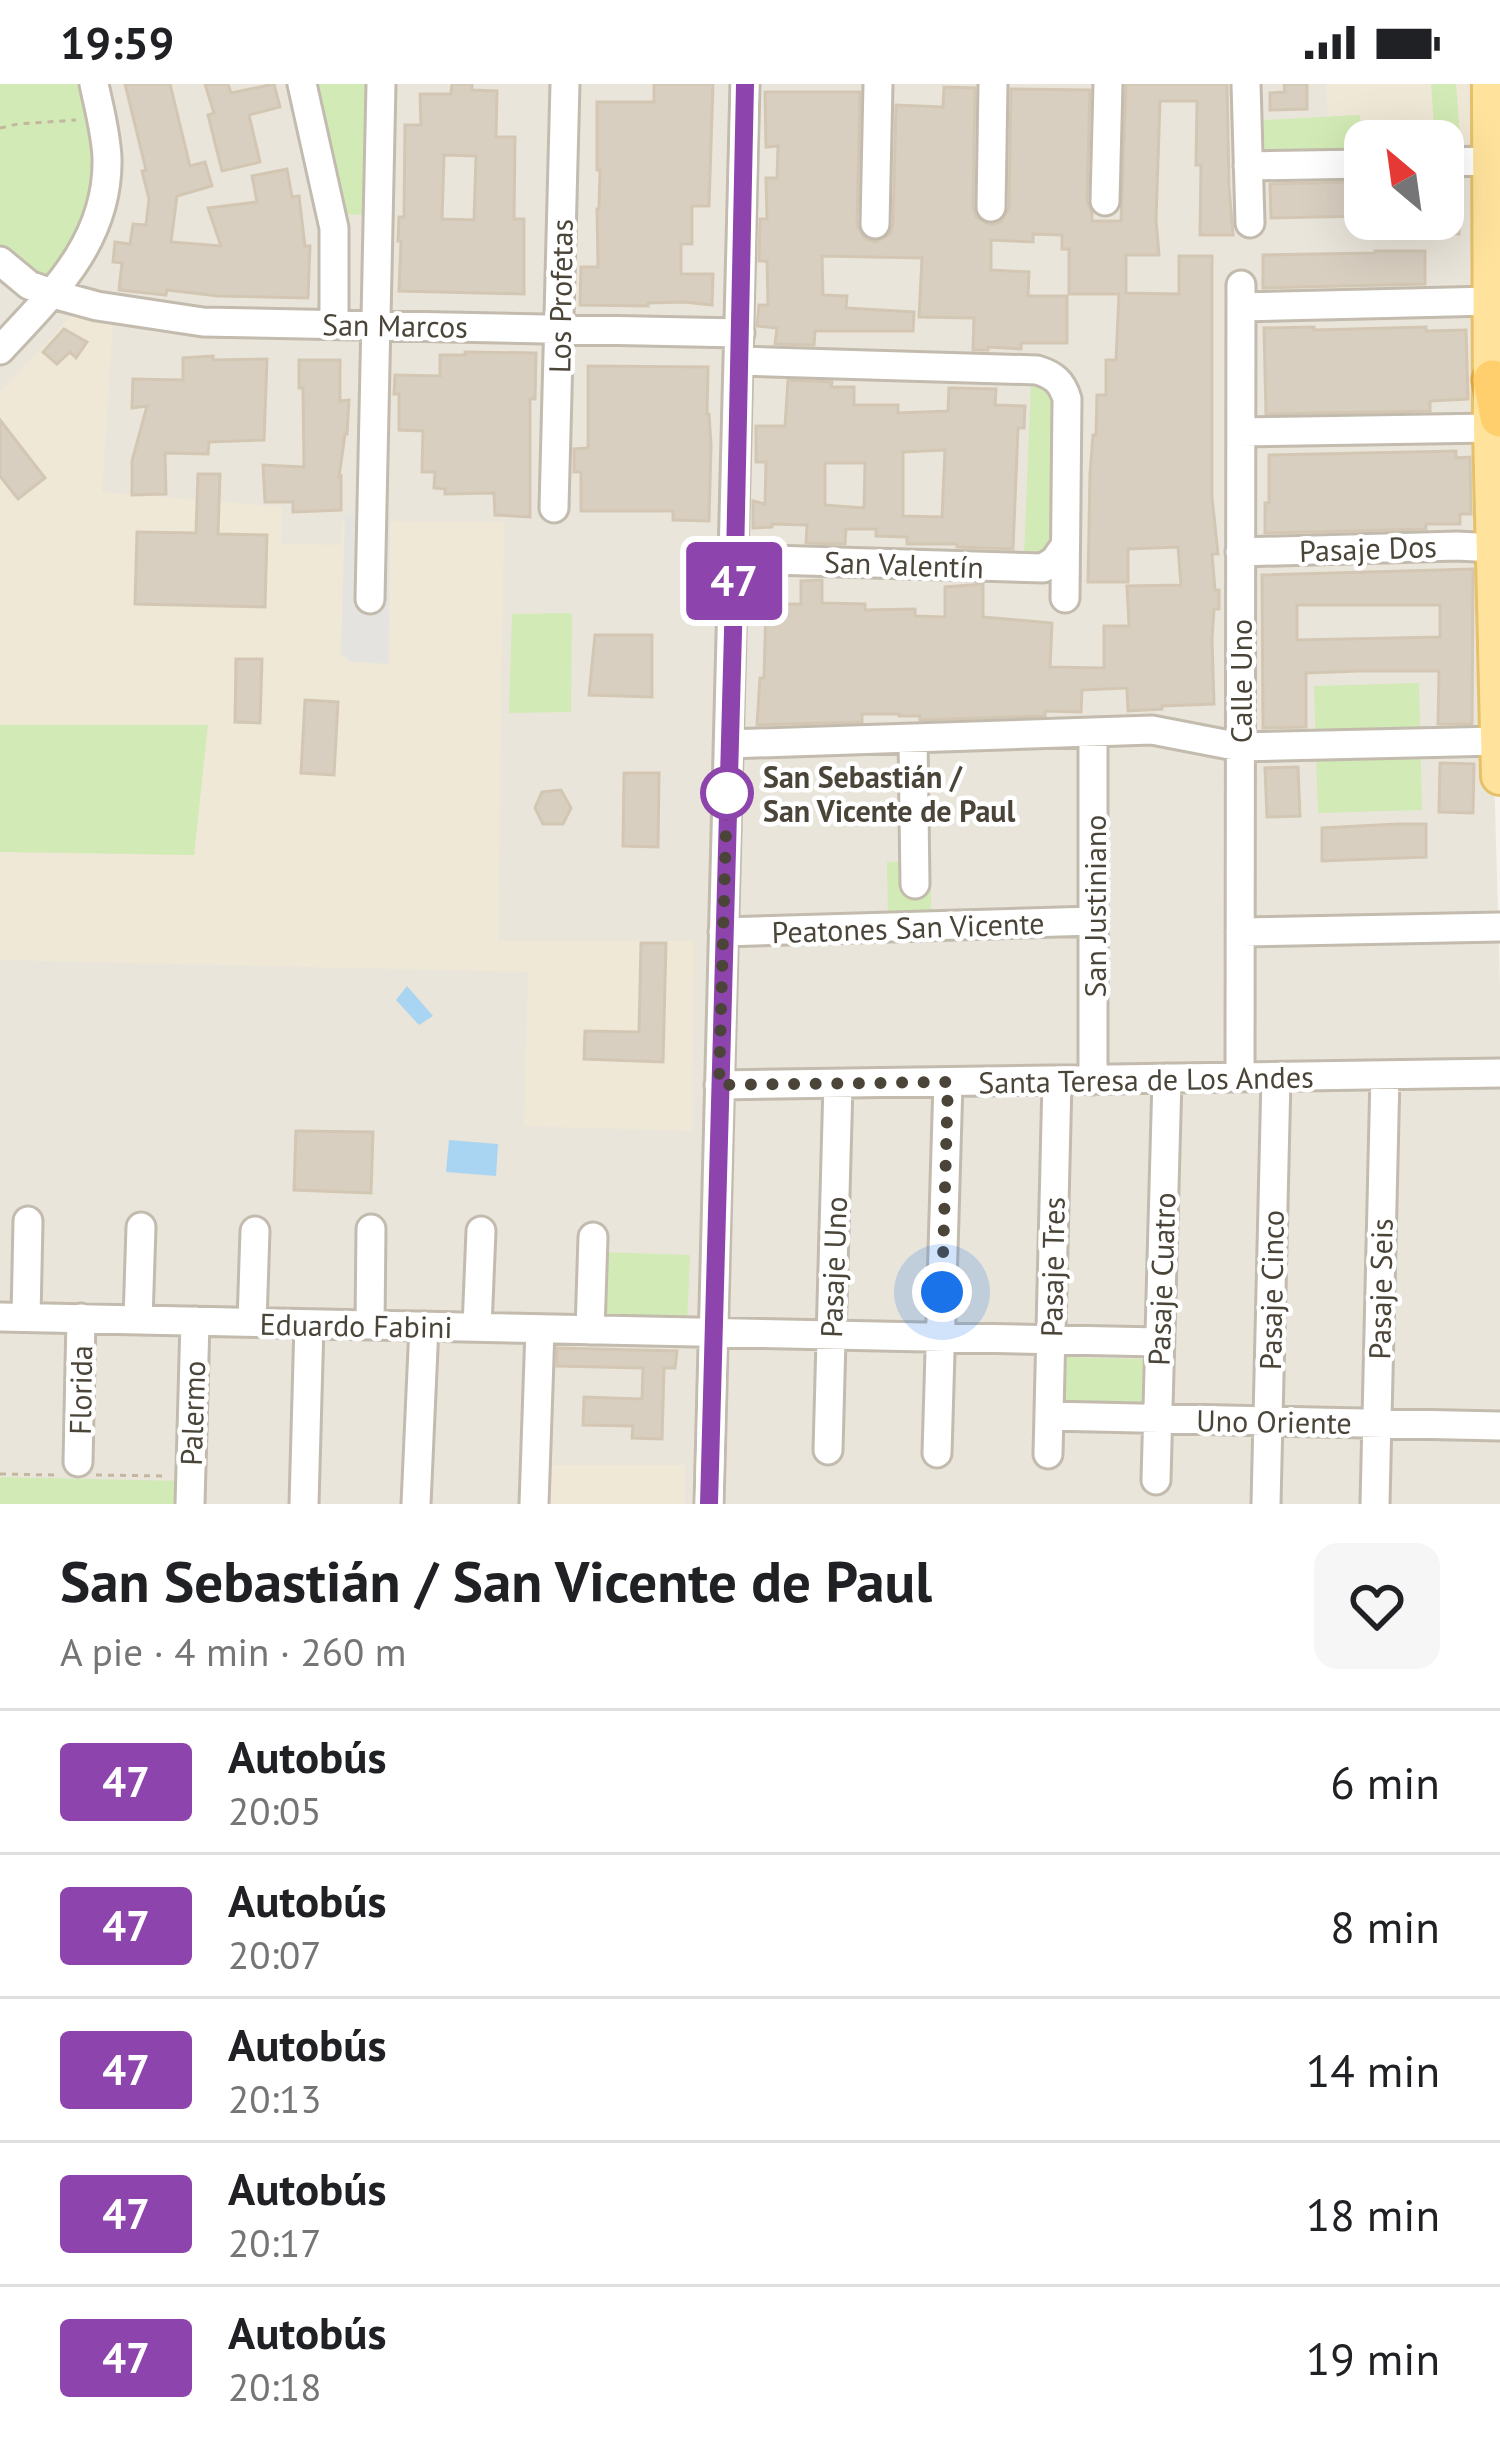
<!DOCTYPE html>
<html lang="es">
<head>
<meta charset="utf-8">
<style>
	body { margin:0; font-family:"PT Sans",sans-serif; background:#f6f6f6; color:#202124; height:100vh; display:flex; flex-direction:column; font-size:45px; white-space:nowrap }
	* { box-sizing:border-box; margin:0 }
	p { font-size:39px; color:#757577 }
	.icon { flex:none; width:66px; height:66px; fill:none; stroke:currentColor; stroke-width:2; stroke-linecap:round; stroke-linejoin:round }
	.map { position:relative; height:1420px; overflow:hidden }
	.drawer { display:flex; flex-direction:column; background:#fff; flex:1 }
	.drawer>* { flex:none }
	.badge { padding:0 24px; border-radius:9px; font-size:42px; line-height:78px }
	.needle { width:78px; rotate:331deg }
	.tools { position:absolute; left:1344px; top:36px; display:grid; gap:24px }
	.tools a { display:grid; place-items:center; width:120px; height:120px; border-radius:24px; background:#fff; box-shadow:0 12px 48px #0002; font-size:60px }
	.you { position:absolute; width:60px; height:60px; margin:-30px; border:9px solid #fff; border-radius:50%; background:#1a73e8; box-shadow:0 0 0 18px #1a73e833 }
	.map>.badge { position:absolute; translate:-50% -50%; box-shadow:0 0 0 6px #fff }
	.round { display:grid; place-items:center; flex:none; width:126px; height:126px; border-radius:24px; background:#f6f6f6 }
	.overview { display:flex; align-items:center; justify-content:space-between; height:204px; padding:0 60px }
	h1 { font-size:57px; font-weight:700; line-height:90px }
	ul { padding:0; list-style:none }
	li { display:flex; align-items:center; gap:36px; height:144px; padding:0 60px; border-top:3px solid #e0e0e0 }
	li div { flex:1 }
	li b { display:block; font-size:45px }
	li em { font-style:normal }
	li .badge { min-width:132px; font-weight:700; text-align:center }
	.status { display:flex; justify-content:space-between; align-items:center; height:84px; padding:0 60px; background:#fff; direction:ltr }
	.status svg { height:33px; fill:currentColor }
	.map>svg:first-child { display:block }
	.residential { fill:#eae5da; fill-rule:evenodd }
	.education { fill:#efe8d6 }
	.green { fill:#d2eab5 }
	.parking { fill:#e5e3e0 }
	.water { fill:#a9d4f2 }
	.building { fill:#d8cfc1; stroke:#d3c7b4; stroke-width:3; fill-rule:evenodd }
	.lines { fill:none; stroke-linecap:round; stroke-linejoin:round }
	.minor-casing { stroke:#c2bbae; stroke-width:33 }
	.major-casing { stroke:#e6c16a; stroke-width:42 }
	.highway-casing { stroke:#e0a43c; stroke-width:45 }
	.path { stroke:#c4b79f; stroke-width:3; stroke-dasharray:6 6; stroke-linecap:butt }
	.minor { stroke:#fff; stroke-width:27 }
	.major { stroke:#ffe39c; stroke-width:36 }
	.highway { stroke:#ffcf6e; stroke-width:39 }
	.line-casing { stroke:#fff; stroke-width:27 }
	.line { stroke:#8e44ad; stroke-width:18 }
	.walk { stroke:#4b4439; stroke-width:12; stroke-dasharray:0 21.6 }
	.stop-dot { fill:#fff; stroke:#8e44ad; stroke-width:6 }
	.labels { text-anchor:middle; dominant-baseline:central; stroke-width:9; stroke-linejoin:round; paint-order:stroke }
	.street-label { font-size:30px; fill:#4b4439; stroke:#fff }
	.stop-label { font-size:30px; font-weight:bold; fill:#4b4439; stroke:#fff; text-anchor:start }
</style>
</head>
<body>
<div class="status"><b>19:59</b><svg viewBox="0 0 49 12"><path d="M0 12V9h3v3zM5 12V6h3v6zM10 12V3h3v9zM15 12V0h3v12zM26 1h20v11H26zM47 4h2v5h-2z"/></svg></div>
<div class="map">
<svg width="1500" height="1420" viewBox="0 0 1500 1420">
	<rect width="100%" height="100%" fill="#f6f3ec"/>
	<path class="residential" d="M0,0H1475L1500,903V1420H0ZM1365,57H1443V135H1365Z"/>
	<path class="education" d="M1326,0H1467L1471,59L1365,57V65H1363L1360,31L1328,32Z
		M74,229L113,237L102,408L282,423L281,460L342,461V437L504,438L498,857H694L692,1047L524,1042L528,888L0,876V308Z
		M542,1381H685V1420H541Z"/>
	<path class="green" d="M0,0H80C91,55 103,120 66,169C58,179 48,188 39,197L0,161Z
		M311,0H370L367,131L341,130Z
		M1431,0H1456L1460,52L1435,54Z
		M1360,31L1363,65L1265,71L1263,36Z
		M1031,297L1060,305L1052,471L1024,473Z
		M572,529L571,628L509,629L512,530Z
		M1419,599L1422,726L1318,729L1314,602Z
		M0,641H208L194,771L0,768Z
		M887,778H931V832H888Z
		M601,1168L690,1171L687,1238L598,1235Z
		M1062,1273L1143,1275L1141,1323L1060,1320Z
		M0,1393L183,1397L182,1420H0Z"/>
	<path class="parking" d="M345,430H390L389,580L352,578L341,570Z"/>
	<path class="water" d="M407,902L433,932L419,941L396,916Z
		M449,1056L498,1060L496,1092L446,1088Z"/>
	<path class="building" d="M125,0H170L190,82L205,78L212,102L177,112L171,158L221,162L208,124L257,118L252,92L287,85L292,113L299,112L305,162H310L308,214L218,212L167,206L166,211L119,206L122,179L113,178L115,158L130,160L133,140L146,141L149,115L142,87L146,86Z
		M205,0H228L231,9L274,0L280,23L249,31L260,78L222,87L208,31L214,29Z
		M452,0H472V6L497,7L496,53H515L514,135H524V210L399,207L401,157H398L399,133H404L405,41H421L420,10H451ZM444,71L476,72L474,136L442,135Z
		M654,0H713L709,122H692V160H681V190H713L712,221L684,218L648,219V222L580,221L581,183H598L597,125H599L600,86H597V18H654Z
		M1126,0H1227L1229,102L1233,151H1200L1201,81H1196L1197,17H1160L1156,136L1159,171H1126V209L1179,210V172H1212V413L1218,470H1212L1215,506H1219V525H1214L1212,555L1214,620L1162,622V625L1128,627L1127,604L1082,606L1081,628L1045,627V632L920,636V632H899V630H862V638L757,641L760,594H764L766,520H801V497L822,496V519L865,520V526L915,525V532L945,533V503L983,500V533L1052,539L1050,583L1104,584V542H1129L1127,502L1181,501L1178,463L1128,465V498H1088L1090,390L1093,351H1096L1097,311H1106V276H1116L1119,210H1069V165H1062V151L1033,150V158L991,156V186L1029,188L1028,212H1067V259H1021V265L988,263V266H973L974,234L919,233L922,174L822,172L823,211L847,212L846,224L914,228L913,247H815L814,261L775,260L777,244L757,242L759,221H768L767,177H759L760,135H767L766,94H777L778,62L766,63L765,8H860L857,141L865,155L876,158L890,150L893,140L896,21L943,23L944,3L975,4L973,123L976,133L990,141L1001,138L1009,124L1011,5L1090,6L1087,117L1092,129V137H1121Z
		M1284,0H1307V25L1270,26V9L1285,8Z
		M1356,98V110H1365V132L1271,134L1270,100Z
		M1443,100H1460L1459,150L1426,149V135H1443Z
		M1375,167H1425V200L1263,204V171L1375,169Z
		M1314,243V246L1426,243V247L1466,246L1468,315L1430,317V327L1266,330L1264,244Z
		M64,245L87,258L76,274L70,268L57,280L43,268Z
		M465,268L536,269L535,315H530V433L495,431L494,409L445,410V405L434,404L435,388H422L423,347L399,346V310H394L395,291L440,292V271H465Z
		M213,272V276L267,275L264,356L209,358L208,370L165,369L166,410L132,411V377L147,322L132,324L133,295L183,296V274Z
		M299,276H340V317L349,316L347,350H345L339,393L341,392V426L293,428V418H265L263,381L304,383L303,304H299Z
		M588,282L708,283L707,330H709L711,361L709,437L673,436V427H581V388H574V365L588,364Z
		M788,296L832,298L831,303H854V321H898V329L948,327L949,304L996,305L995,321L1025,322L1024,344H1018L1013,465L957,463V460H907V453L876,452V445H846L845,460L806,459L807,441L772,440V443L753,444V417L765,420L766,378H756V342H785ZM945,366L942,433L903,432V368ZM825,379H865L864,424L825,421Z
		M0,336L45,394L18,415L0,392Z
		M1456,367V374L1470,373L1471,430H1460V440H1426V445L1265,449V419H1269V371Z
		M198,390H220L218,450L267,451L265,523L135,520L137,448L196,449Z
		M1473,485L1472,640H1438L1439,587H1360L1306,589V643L1263,644L1262,491ZM1297,521H1440V553L1297,556Z
		M595,551H652V613L589,611Z
		M236,575H262L260,639L235,638Z
		M305,616L338,618L334,691L301,689Z
		M1440,679L1474,680L1473,729L1439,728Z
		M1298,683L1300,732L1267,733L1265,684Z
		M624,689H659L658,763L623,762Z
		M561,706L571,724L563,740H543L535,724L542,708Z
		M1398,740H1426V773L1322,777V744Z
		M641,859H666L663,978L584,975L585,947L639,948Z
		M296,1047L373,1048L371,1109L294,1106Z
		M557,1264L677,1267L675,1284H664L662,1355L632,1354L633,1342L583,1341L584,1313L642,1315L643,1284L557,1282Z"/>
	<g class="lines">
		<defs>
			<path id="minor" d="M302,0L334,144V240
				M1246,0L1250,139
				M1443,78L1492,77
				M1248,82L1365,80
				M1105,117L1108,0
				M991,123L993,0
				M875,140L878,0
				M0,177L29,201L53,210L97,222L203,238L740,249
				M1241,223L1492,217
				M0,266C52,210 109,157 107,74C106,49 99,24 94,0
				M739,277L1037,286C1054,291 1062,298 1067,315L1065,514
				M1241,348L1492,344
				M554,424L565,0
				M1240,468L1457,462L1495,464
				M735,475L1043,484L1054,477L1064,463
				M370,515L381,0
				M913,654L915,800
				M729,660L1152,646L1240,663L1499,657
				M723,848L1094,837
				M1240,848L1500,843
				M1240,993L1241,201
				M1093,996V648
				M719,1001L1500,989
				M0,1233L1159,1258
				M26,1233L28,1137
				M138,1236L141,1143
				M252,1238L255,1147
				M370,1241L371,1145
				M477,1243L481,1147
				M590,1246L593,1153
				M1049,1332L1500,1342
				M828,1366L838,1000
				M937,1369L948,998
				M1048,1370L1057,996
				M78,1378L81,1234
				M1156,1396L1167,994
				M190,1420L195,1237
				M304,1420L309,1240
				M416,1420L424,1242
				M534,1420L540,1245
				M709,1420L745,0
				M1266,1420L1276,993
				M1375,1420L1385,991"/>
			<path id="major" d="M1491,0L1492,344L1500,692"/>
			<path id="highway" d="M1493,296L1500,333"/>
		</defs>
		<use href="#minor" class="minor-casing"/>
		<use href="#major" class="major-casing"/>
		<use href="#highway" class="highway-casing"/>
		<path class="path" d="M0,44L18,40L76,36
			M0,1390L57,1391
			M96,1391L165,1392"/>
		<use href="#minor" class="minor"/>
		<use href="#major" class="major"/>
		<use href="#highway" class="highway"/>
	</g>
	<g class="lines">
		<defs>
			<path id="line" d="M709,1420L735,475L745,0"/>
		</defs>
		<use href="#line" class="line-casing"/>
		<use href="#line" class="line"/>
		<path class="walk" d="M727,709L719,1001L948,998L942,1208"/>
	</g>
	<circle class="stop-dot" cx="727" cy="709" r="24"/>
	<g class="labels">
		<g class="street-label">
			<text transform="translate(560 212) rotate(-89)">Los Profetas</text>
			<text transform="translate(395 241) rotate(1)">San Marcos</text>
			<text transform="translate(1368 464) rotate(-2)">Pasaje Dos</text>
			<text transform="translate(904 480) rotate(2)">San Valentín</text>
			<text transform="translate(1240 597) rotate(-90)">Calle Uno</text>
			<text transform="translate(1094 822) rotate(-90)">San Justiniano</text>
			<text transform="translate(908 843) rotate(-2)">Peatones San Vicente</text>
			<text transform="translate(1146 995) rotate(-1)">Santa Teresa de Los Andes</text>
			<text transform="translate(833 1183) rotate(-88)">Pasaje Uno</text>
			<text transform="translate(1052 1183) rotate(-89)">Pasaje Tres</text>
			<text transform="translate(1161 1195) rotate(-88)">Pasaje Cuatro</text>
			<text transform="translate(1380 1205) rotate(-89)">Pasaje Seis</text>
			<text transform="translate(1271 1206) rotate(-89)">Pasaje Cinco</text>
			<text transform="translate(356 1241) rotate(1)">Eduardo Fabini</text>
			<text transform="translate(80 1306) rotate(-89)">Florida</text>
			<text transform="translate(192 1329) rotate(-88)">Palermo</text>
			<text transform="translate(1274 1337) rotate(1)">Uno Oriente</text>
		</g>
		<g class="stop-label">
			<text x="763" y="692">San Sebastián /<tspan x="763" dy="34">San Vicente de Paul</tspan></text>
		</g>
	</g>
</svg>
<div class="tools">
<a><svg class="needle" viewBox="-14 -14 28 28"><path d="M0-13l5 13h-10z" fill="#e53935"/><path d="M0 13l5-13h-10z" fill="#757577"/></svg></a>
</div>
<div class="you" style="left:942px;top:1208px"></div>
<b class="badge" style="left:734px;top:497px;background:#8e44ad;color:#fff">47</b>
</div>
<section class="drawer">
<div class="overview"><div><h1>San Sebastián / San Vicente de Paul</h1><p>A pie · 4 min · 260 m</p></div><a class="round"><svg class="icon" aria-label="heart" viewBox="0 0 24 24"><path d="M12 20l-8-8c-3-5 5-10 8-4 3-6 11-1 8 4z"/></svg></a></div>
<ul>
<li><span class="badge" style="background:#8e44ad;color:#fff">47</span><div><b>Autobús</b><p>20:05</p></div><em>6 min</em></li>
<li><span class="badge" style="background:#8e44ad;color:#fff">47</span><div><b>Autobús</b><p>20:07</p></div><em>8 min</em></li>
<li><span class="badge" style="background:#8e44ad;color:#fff">47</span><div><b>Autobús</b><p>20:13</p></div><em>14 min</em></li>
<li><span class="badge" style="background:#8e44ad;color:#fff">47</span><div><b>Autobús</b><p>20:17</p></div><em>18 min</em></li>
<li><span class="badge" style="background:#8e44ad;color:#fff">47</span><div><b>Autobús</b><p>20:18</p></div><em>19 min</em></li>
</ul>
</section>
</body>
</html>
